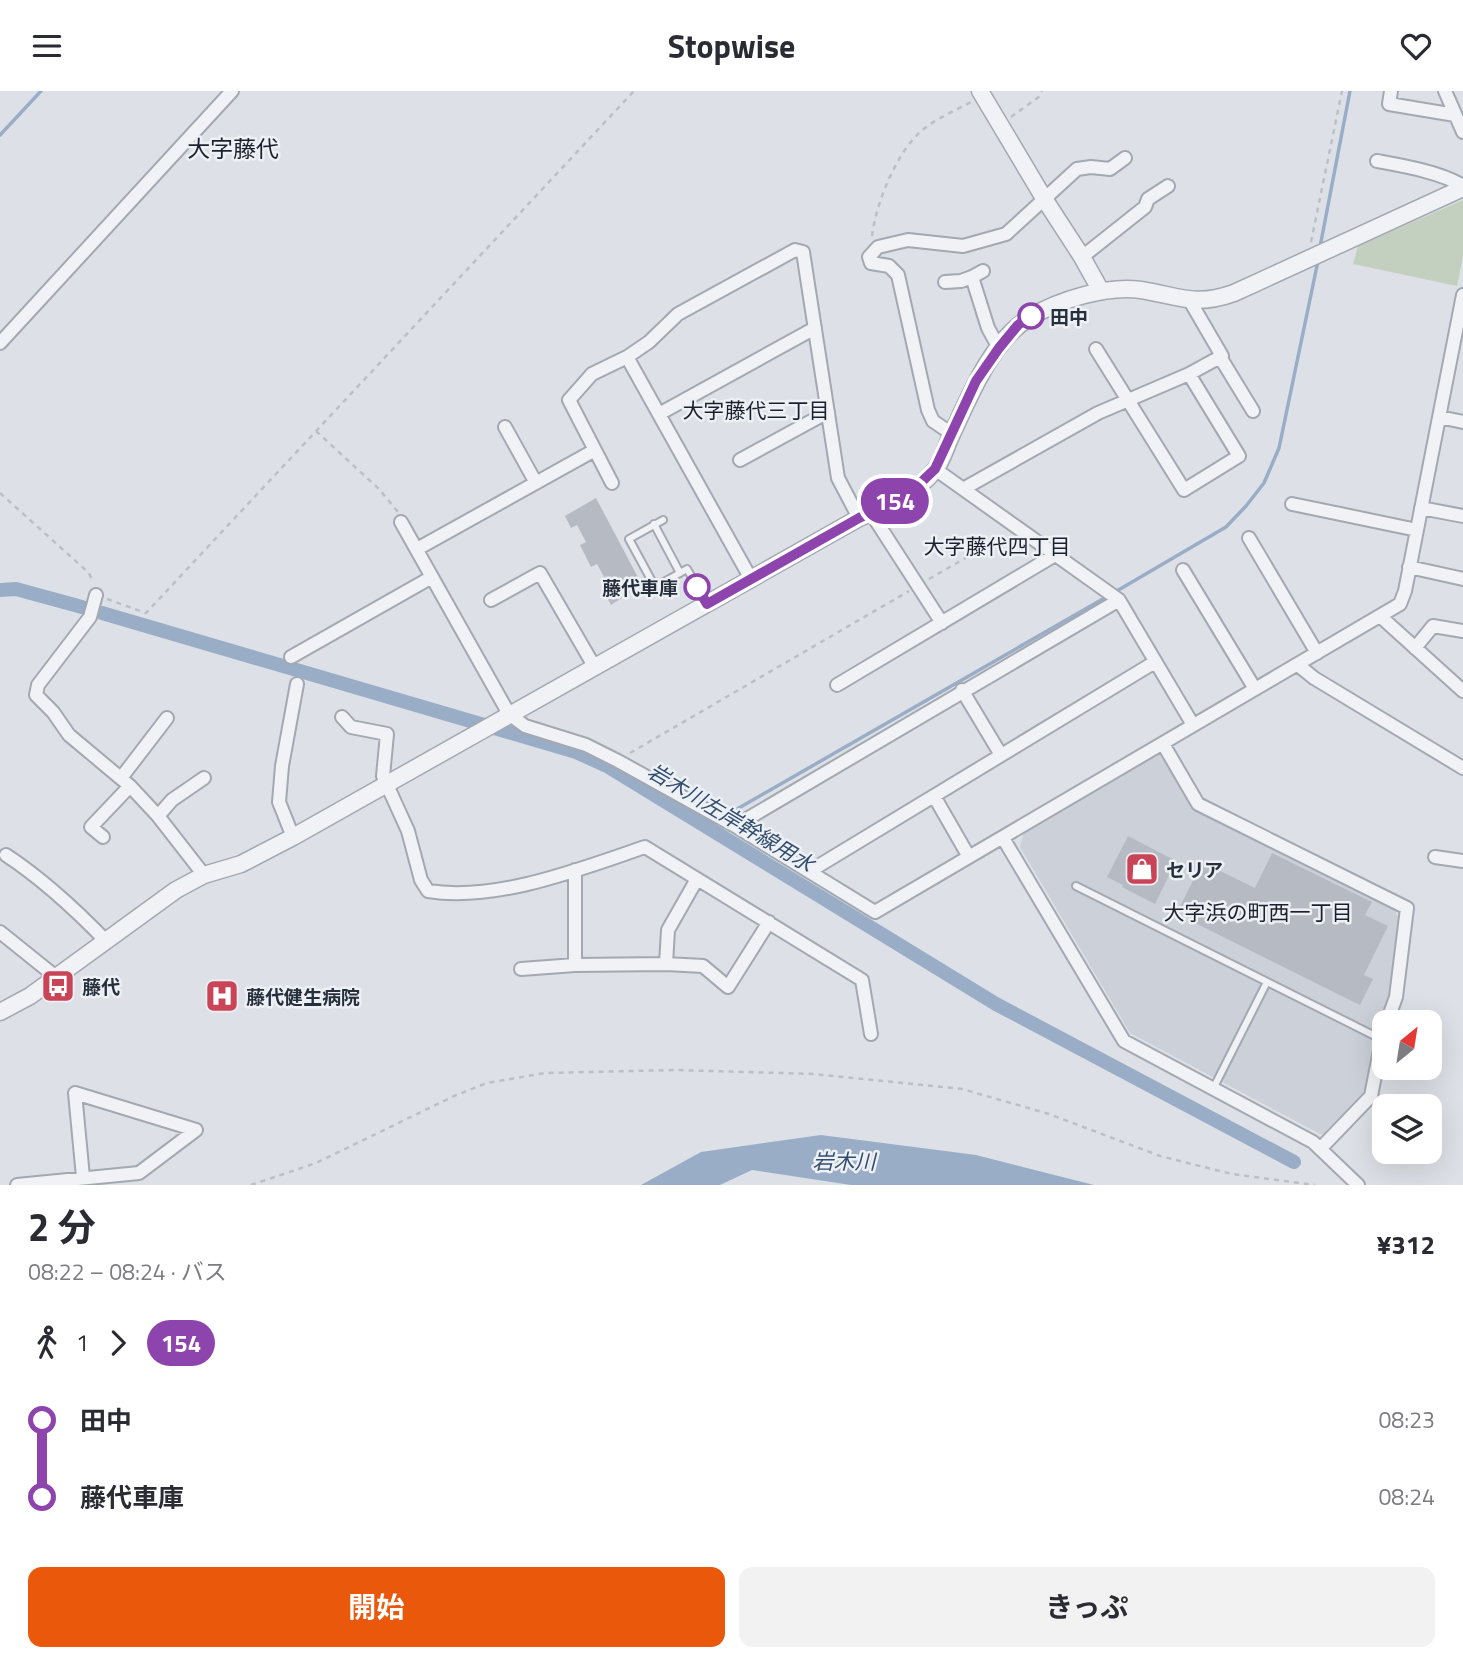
<!DOCTYPE html>
<html lang="ja">
<head>
<meta charset="utf-8">
<style>
	body { margin:0; font-family:"Titillium Web","Noto Sans JP",sans-serif; background:#f2f2f3; color:#2b2b33; height:100vh; display:flex; flex-direction:column; font-size:26px; white-space:nowrap }
	* { box-sizing:border-box; margin:0 }
	p { font-size:23px; color:#7c7c81 }
	.icon { flex:none; width:38px; height:38px; fill:none; stroke:currentColor; stroke-width:2; stroke-linecap:round; stroke-linejoin:round }
	.map { position:relative; height:1094px; overflow:hidden }
	.details { display:flex; flex-direction:column; background:#fff; flex:1 }
	.details>* { flex:none }
	.badge { padding:0 14px; border-radius:23px; font-size:24px; line-height:46px }
	.needle { width:46px; rotate:30deg }
	.fabs { position:absolute; left:1372px; top:919px; display:grid; gap:14px }
	.fabs a { display:grid; place-items:center; width:70px; height:70px; border-radius:14px; background:#fff; box-shadow:0 7px 28px #0002; font-size:35px }
	.map>.badge { position:absolute; translate:-50% -50%; box-shadow:0 0 0 4px #fff }
	.legs { display:flex; align-items:center; gap:10px; height:77px; padding:0 28px; font-size:23px }
	.legs p { margin-inline-start:auto }
	.head { display:flex; align-items:center; justify-content:space-between; height:119px; padding:0 28px }
	h1 { font-size:38px; font-weight:700; line-height:52px }
	.action { display:flex; gap:14px; margin-top:auto; padding:14px 28px }
	.action a { flex:1; height:80px; border-radius:14px; background:#ea580c; color:#fff; font-size:28px; font-weight:700; line-height:80px; text-align:center }
	.action a+a { background:#f2f2f3; color:#2b2b33 }
	ul { padding:0 28px; list-style:none }
	li { display:flex; align-items:center; gap:24px; height:77px; font-size:26px }
	li i { display:grid; place-items:center; width:10px; height:100%; margin:0 9px; background:currentColor }
	li i::after { content:''; width:18px; height:18px; margin:-9px; border:5px solid; border-radius:50%; background:#fff }
	li p { margin-inline-start:auto }
	li:first-child i { background:linear-gradient(#0000 50%,currentColor 0) }
	li:last-child i { background:linear-gradient(currentColor 50%,#0000 0) }
	header { display:flex; justify-content:space-between; align-items:center; height:91px; padding:0 28px; background:#fff; font-size:32px; font-weight:700 }
	.map>svg:first-child { display:block }
	.built { fill:#cbd0d9 }
	.green { fill:#c3d0bf }
	.water { fill:#99aec6 }
	.lines { fill:none; stroke-linecap:round; stroke-linejoin:round }
	.stream { stroke:#99aec6; stroke-width:3.5 }
	.canal { stroke:#99aec6; stroke-width:14 }
	.building { fill:#b5bac3 }
	.service-casing { stroke:#a3a8b1; stroke-width:10 }
	.minor-casing { stroke:#a3a8b1; stroke-width:16 }
	.tertiary-casing { stroke:#a3a8b1; stroke-width:19 }
	.path { stroke:#bcbfc5; stroke-width:2.5; stroke-dasharray:5 5; stroke-linecap:butt }
	.service { stroke:#f0f2f5; stroke-width:6 }
	.minor { stroke:#f0f2f5; stroke-width:12 }
	.tertiary { stroke:#f0f2f5; stroke-width:16 }
	.line-1-casing { stroke:#fff; stroke-width:16 }
	.line-1 { stroke:#8e44ad; stroke-width:10 }
	.stop-1-dot { fill:#fff; stroke:#8e44ad; stroke-width:3.5 }
	.labels { text-anchor:middle; dominant-baseline:central; stroke-width:5; stroke-linejoin:round; paint-order:stroke }
	.stop-label { font-size:19px; font-weight:bold; fill:#272f3d; stroke:#edf0f4; text-anchor:start }
	.poi-label { font-size:19px; font-weight:bold; fill:#272f3d; stroke:#edf0f4; text-anchor:start }
	.neighbourhood-label { font-size:21px; fill:#1a202d; stroke:#edf0f4 }
	.water-label { font-size:21px; font-style:italic; fill:#334d6f; stroke:#edf0f4 }
	.quarter-label { font-size:23px; fill:#1a202d; stroke:#edf0f4 }
</style>
</head>
<body>
<header><svg class="icon" aria-label="menu" viewBox="0 0 24 24"><path d="M4 6h16M4 12h16M4 18h16"/></svg>Stopwise<svg class="icon" aria-label="heart" viewBox="0 0 24 24"><path d="M12 20l-8-8c-3-5 5-10 8-4 3-6 11-1 8 4z"/></svg></header>
<div class="map">
<svg width="1463" height="1094" viewBox="0 0 1463 1094">
	<rect width="100%" height="100%" fill="#dde1e7"/>
	<path class="built" d="M1159,662L1193,717L1393,816L1399,828L1390,902L1364,1001L1322,1044L1130,942L1020,756L1024,740Z"/>
	<path class="green" d="M1463,109V165L1457,195L1353,173L1358,155Z"/>
	<path class="water" d="M821,1044L976,1064L1094,1094H851L752,1079L720,1094H641L701,1061Z"/>
	<g class="lines">
		<path class="stream" d="M0,44L41,0
			M1320,156L1350,0
			M1115,501L1226,436L1246,415L1264,392L1279,357L1318,170
			M725,725L1108,505"/>
		<path class="canal" d="M0,499L16,498L82,516
			M102,522L576,661L607,675L996,913L1294,1071"/>
	</g>
	<path class="building" d="M596,407L642,494L611,514L601,496L608,493L597,473L591,476L580,454L586,451L577,434L571,437L565,425Z
		M1128,745L1176,770L1155,813L1122,796L1123,794L1107,786Z
		M1272,762L1372,811L1365,824L1388,835L1364,884L1373,888L1360,914L1193,831L1194,829L1178,820L1202,771L1255,797Z"/>
	<g class="lines">
		<defs>
			<path id="service" d="M663,429L629,448L655,496L687,478L707,512
				M654,433L680,482
				M1076,795L1381,948
				M1213,998L1267,891"/>
			<path id="minor" d="M1391,0L1389,13L1455,24
				M1445,0L1463,41
				M1377,70C1404,75 1440,81 1463,95
				M1082,166L1145,116L1148,108L1168,95
				M983,180L972,186L988,237L999,257
				M945,191L961,190L972,186
				M0,252L232,0
				M1096,258L1184,399L1239,365L1189,283
				M627,266L751,488
				M1220,266L1253,320
				M659,323L815,237
				M1439,326L1463,331
				M505,336L536,392
				M952,343L933,330L928,319L898,184L889,175L871,172L869,166L878,156L908,149L963,155L1006,143L1077,78L1091,76L1110,78L1125,67
				M740,369L828,321
				M935,378L1119,509L1193,634
				M612,392L569,309L592,283L627,266L649,251L678,223L795,159L803,161L838,387L859,427
				M963,398L1098,322L1189,283L1222,265L1190,210
				M1292,413L1417,439
				M1421,417L1463,425
				M871,422L942,532
				M401,431L509,623L525,635L586,654L618,670L735,735L875,821L1400,513L1405,500L1463,204
				M1249,447L1317,562
				M417,458L595,359
				M1409,476L1463,488
				M1183,479L1255,598
				M96,504L90,526L38,594L36,604L53,621L69,644L130,695L158,725L204,784
				M491,509L540,482L594,575
				M1380,525L1463,600
				M1415,557L1433,535L1463,540
				M291,566L432,486
				M1298,574L1314,587L1463,677
				M837,594L1055,464
				M962,599L1001,664
				M342,626L351,636L387,643L383,685L408,740L421,789L428,800C497,811 580,778 645,756L862,889L871,943
				M1166,658L1198,713L1407,817L1396,906L1387,931
				M121,687L167,627
				M934,705L969,766
				M158,725L172,709L204,687
				M735,735L1119,509
				M103,746L91,736L130,695
				M293,746L279,711L282,675L297,593
				M1003,747L1124,950L1313,1051L1358,1094
				M6,764C44,789 75,818 106,850
				M1435,766L1463,770
				M810,780L1155,571
				M0,841L56,886
				M666,873L668,839L697,788
				M575,874V779
				M521,878L575,874L666,873L703,875L728,896L769,831
				M1320,1058L1371,1005L1384,939
				M17,1094L139,1082L196,1039L75,1002L83,1086"/>
			<path id="tertiary" d="M980,0L1045,109L1082,166L1101,200
				M0,921L30,905L176,799L204,784L241,773L293,746L859,427C886,416 917,402 935,379C942,370 946,356 951,345C969,307 991,250 1029,227C1058,209 1107,194 1141,199C1179,205 1195,216 1234,202L1463,97"/>
		</defs>
		<use href="#service" class="service-casing"/>
		<use href="#minor" class="minor-casing"/>
		<use href="#tertiary" class="tertiary-casing"/>
		<path class="path" d="M1011,26L1040,5L1042,0
			M872,145C876,113 895,65 919,42C933,29 954,20 971,11
			M1311,151L1342,0
			M316,340L379,398L398,421
			M0,402L89,482L93,491
			M929,488L1005,444
			M107,508L146,522L634,0
			M630,662L909,500
			M251,1094L316,1072L454,1005L487,992L545,982L675,979L814,983L962,998L1049,1023L1160,1065L1232,1083L1315,1094"/>
		<use href="#service" class="service"/>
		<use href="#minor" class="minor"/>
		<use href="#tertiary" class="tertiary"/>
	</g>
	<g class="lines">
		<defs>
			<path id="line-1" d="M697,496L707,513L859,427L911,401L935,378L976,290L999,257L1018,234L1031,225"/>
		</defs>
		<use href="#line-1" class="line-1-casing"/>
		<use href="#line-1" class="line-1"/>
	</g>
	<defs>
		<symbol id="shop-square" viewBox="-11 -11 22 22"><rect x="-9" y="-9" width="18" height="18" rx="4" fill="#ca4457" stroke="#edf0f4"/><path d="M-5-2.5h2.3a2.7 3.5 0 0 1 5.4 0H5L5.5 6h-11ZM-1.5-2.5h3a1.5 2.3 0 0 0-3 0Z" fill="#fff"/></symbol>
		<symbol id="bus-square" viewBox="-11 -11 22 22"><rect x="-9" y="-9" width="18" height="18" rx="4" fill="#ca4457" stroke="#edf0f4"/><path d="M-5-6H5V4H4V6H2V4H-2V6H-4V4H-5ZM-3.5-4V0h7V-4ZM-3.5 1.2v1.5H-2V1.2ZM2 1.2v1.5H3.5V1.2Z" fill="#fff"/></symbol>
		<symbol id="hospital-square" viewBox="-11 -11 22 22"><rect x="-9" y="-9" width="18" height="18" rx="4" fill="#ca4457" stroke="#edf0f4"/><path d="M-5-5h3v3.5h4V-5h3V5h-3V1.5h-4V5h-3Z" fill="#fff"/></symbol>
	</defs>
	<g fill-rule="evenodd">
		<use href="#shop-square" x="1123" y="759" width="38" height="38"/>
		<use href="#bus-square" x="39" y="876" width="38" height="38"/>
		<use href="#hospital-square" x="203" y="886" width="38" height="38"/>
	</g>
	<g class="stop-1-dot">
		<circle cx="1031" cy="225" r="12"/>
		<circle cx="697" cy="496" r="12"/>
	</g>
	<g class="labels">
		<g class="stop-label">
			<text x="1050" y="225">田中</text>
			<text x="678" y="496" text-anchor="end">藤代車庫</text>
		</g>
		<g class="poi-label">
			<text x="1166" y="778">セリア</text>
			<text x="82" y="895">藤代</text>
			<text x="246" y="905">藤代健生病院</text>
		</g>
		<g class="neighbourhood-label">
			<text x="756" y="319">大字藤代三丁目</text>
			<text x="997" y="455">大字藤代四丁目</text>
			<text x="1258" y="821">大字浜の町西一丁目</text>
		</g>
		<g class="water-label">
			<text transform="translate(731 726) rotate(31)">岩木川左岸幹線用水</text>
			<text x="844" y="1070">岩木川</text>
		</g>
		<g class="quarter-label">
			<text x="233" y="57">大字藤代</text>
		</g>
	</g>
</svg>
<div class="fabs">
<a><svg class="needle" viewBox="-14 -14 28 28"><path d="M0-13l5 13h-10z" fill="#e53935"/><path d="M0 13l5-13h-10z" fill="#7c7c81"/></svg></a>
<a><svg class="icon" aria-label="layers" viewBox="0 0 24 24"><path d="M12 4l9 5-9 5-9-5zM3 14l9 5 9-5"/></svg></a>
</div>
<b class="badge" style="left:895px;top:410px;background:#8e44ad;color:#fff">154</b>
</div>
<section class="details">
<div class="head"><div><h1>2 分</h1><p>08:22 – 08:24 · バス</p></div><b>¥312</b></div>
<div class="legs"><svg class="icon" aria-label="walk" viewBox="0 0 24 24"><circle cx="13" cy="4" r="2"/><path d="M13 8l-2 6 4 7M11 14l-3 7M7 12l3-4h3l4 4"/></svg>1<svg class="icon" aria-label="forward" viewBox="0 0 24 24"><path d="M9 5l7 7-7 7"/></svg><b class="badge" style="background:#8e44ad;color:#fff">154</b></div>
<ul>
<li><i style="color:#8e44ad"></i><b>田中</b><p>08:23</p></li>
<li><i style="color:#8e44ad"></i><b>藤代車庫</b><p>08:24</p></li>
</ul>
<div class="action"><a>開始</a><a>きっぷ</a></div>
</section>
</body>
</html>
